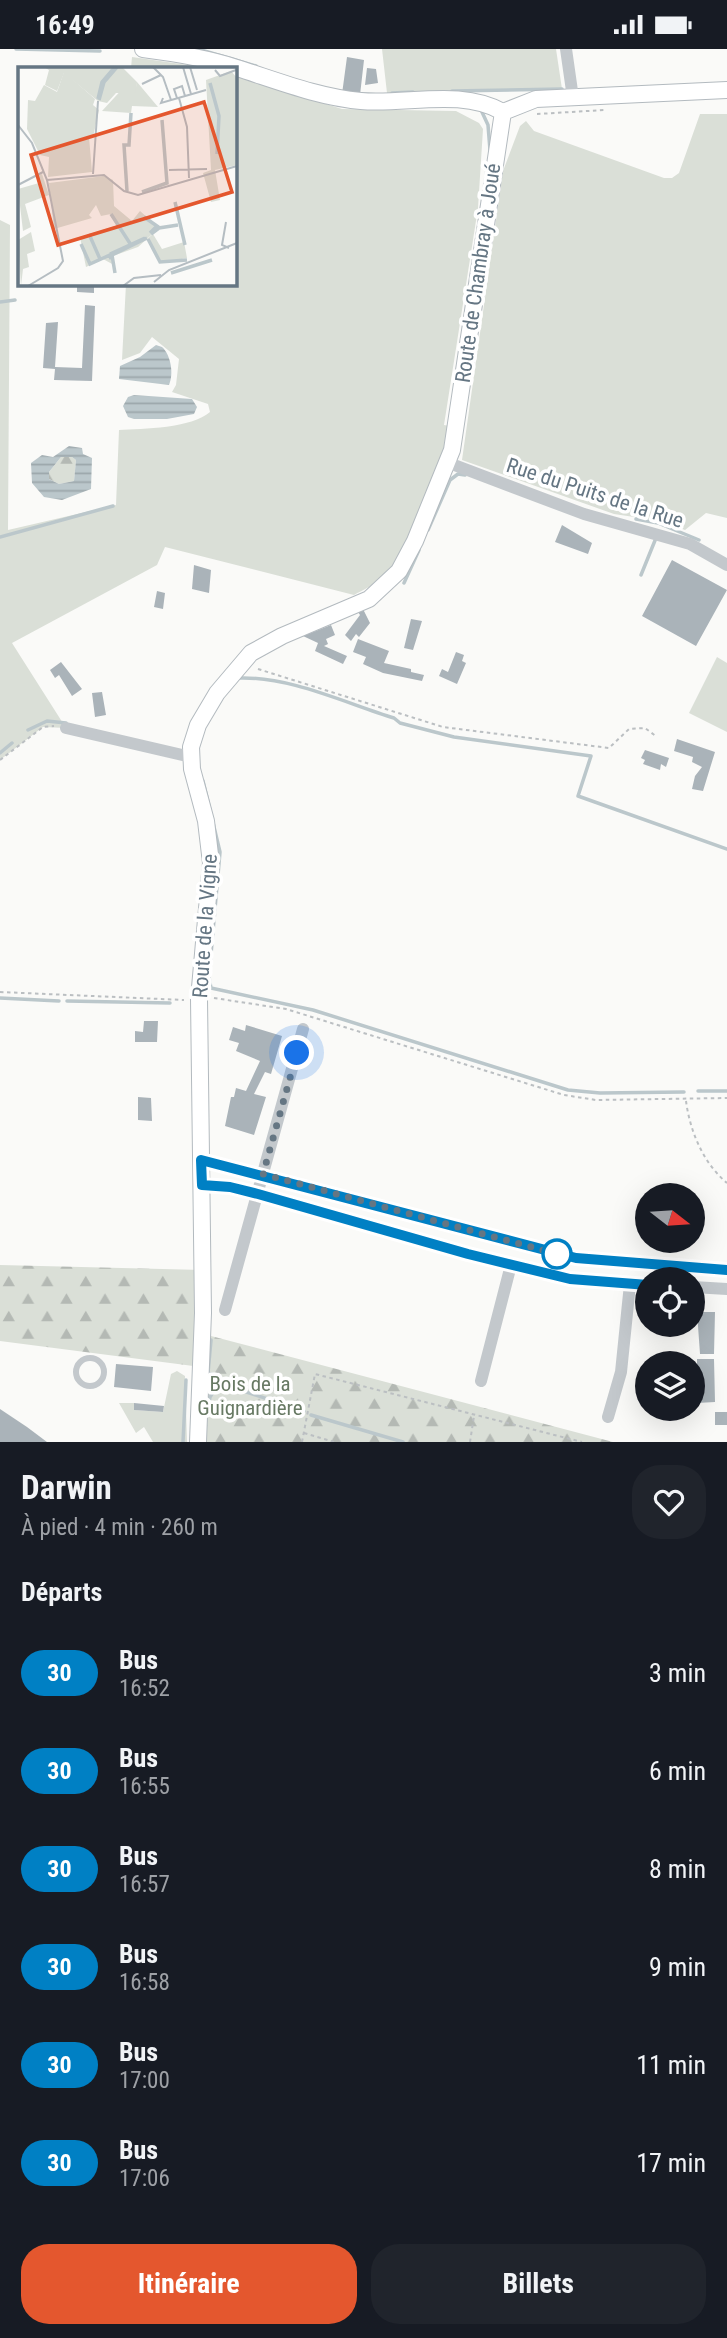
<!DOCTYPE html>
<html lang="fr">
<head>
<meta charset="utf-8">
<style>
	body { margin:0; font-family:"Roboto Condensed",sans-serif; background:#20242c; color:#f1f3f6; height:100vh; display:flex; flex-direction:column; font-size:26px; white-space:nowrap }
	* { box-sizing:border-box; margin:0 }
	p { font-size:23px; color:#9ea1a6 }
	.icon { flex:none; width:38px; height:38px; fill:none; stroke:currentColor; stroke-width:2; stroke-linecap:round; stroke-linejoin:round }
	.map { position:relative; height:1393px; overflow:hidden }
	.drawer { display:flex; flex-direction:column; background:#171b24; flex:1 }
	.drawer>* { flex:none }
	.badge { padding:0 14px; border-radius:23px; font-size:24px; line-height:46px }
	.needle { width:46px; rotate:107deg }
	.buttons { position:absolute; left:635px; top:1134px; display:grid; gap:14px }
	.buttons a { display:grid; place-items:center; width:70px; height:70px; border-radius:50%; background:#171b24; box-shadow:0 7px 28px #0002; font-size:35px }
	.you { position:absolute; width:35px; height:35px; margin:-18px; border:5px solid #fff; border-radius:50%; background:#1a73e8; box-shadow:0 0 0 10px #1a73e833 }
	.map>.badge { position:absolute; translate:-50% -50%; box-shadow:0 0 0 4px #fff }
	h2 { padding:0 21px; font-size:26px; line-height:63px }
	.round { display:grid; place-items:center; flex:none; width:74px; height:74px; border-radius:28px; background:#20242c }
	.headline { display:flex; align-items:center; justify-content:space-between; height:119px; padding:0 21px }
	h1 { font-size:33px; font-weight:700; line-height:52px }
	.primary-button { display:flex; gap:14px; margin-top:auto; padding:14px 21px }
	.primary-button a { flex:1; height:80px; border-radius:28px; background:#e4572e; color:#fff; font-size:28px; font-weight:700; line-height:80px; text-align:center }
	.primary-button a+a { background:#20242c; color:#f1f3f6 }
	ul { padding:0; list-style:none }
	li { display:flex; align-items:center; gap:21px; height:98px; padding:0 21px }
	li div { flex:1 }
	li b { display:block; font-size:26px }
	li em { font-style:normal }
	li .badge { min-width:77px; font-weight:700; text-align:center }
	.status { display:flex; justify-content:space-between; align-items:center; height:49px; padding:0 35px; background:#171b24; direction:ltr }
	.status svg { height:19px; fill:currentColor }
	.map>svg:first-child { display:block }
	.green { fill:#dadfd7 }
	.forest { fill:url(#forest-firs) }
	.water { fill:url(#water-rules); fill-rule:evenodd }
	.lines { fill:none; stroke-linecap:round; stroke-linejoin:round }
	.stream { stroke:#bbc7cb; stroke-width:3.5 }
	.building { fill:#aab3b9 }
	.secondary-casing { stroke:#b3babf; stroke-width:18 }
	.path { stroke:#bbbfc2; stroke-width:2; stroke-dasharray:3.5 3.5; stroke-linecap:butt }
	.lane { stroke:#c3c8cc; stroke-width:6 }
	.street { stroke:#c3c8cc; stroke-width:12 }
	.secondary { stroke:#fff; stroke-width:16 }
	.line-casing { stroke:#fff; stroke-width:16 }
	.line { stroke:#0080c4; stroke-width:10 }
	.walk { stroke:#657683; stroke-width:7; stroke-dasharray:0 12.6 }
	.stop-dot { fill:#fff; stroke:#0080c4; stroke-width:3.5 }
	.labels { text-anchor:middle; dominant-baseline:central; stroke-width:7; stroke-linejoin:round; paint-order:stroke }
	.street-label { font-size:21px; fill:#657683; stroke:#fff }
	.park-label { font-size:21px; fill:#687a64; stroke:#fff }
	.inset-river { fill:none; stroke:#bbc7cb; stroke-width:3.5 }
	.inset-road { fill:none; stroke:#b5bdc2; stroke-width:2 }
	.view { fill:#e4572e; fill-opacity:0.15; stroke:#e4572e; stroke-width:3.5 }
	.inset-edge { fill:none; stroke:#657683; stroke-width:3.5 }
</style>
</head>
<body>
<div class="status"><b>16:49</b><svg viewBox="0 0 49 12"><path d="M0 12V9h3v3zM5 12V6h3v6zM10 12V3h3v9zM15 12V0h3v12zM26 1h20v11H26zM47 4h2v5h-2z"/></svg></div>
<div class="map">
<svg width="727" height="1393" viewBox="0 0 727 1393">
	<defs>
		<pattern id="forest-firs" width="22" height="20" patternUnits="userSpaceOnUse" patternTransform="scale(1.75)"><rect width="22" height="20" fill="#dadfd7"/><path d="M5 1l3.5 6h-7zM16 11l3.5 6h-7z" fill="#b4b9b4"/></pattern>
		<pattern id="water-rules" width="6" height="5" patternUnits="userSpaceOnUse" patternTransform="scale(1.75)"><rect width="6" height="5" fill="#bbc7cb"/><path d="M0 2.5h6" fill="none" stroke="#9ca6aa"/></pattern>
	</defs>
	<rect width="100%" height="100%" fill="#fafaf8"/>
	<path class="green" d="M382,0H556L562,40L387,44Z
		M132,8L209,19H131Z
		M235,26L342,60L456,62L479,74L483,80L478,159L444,376L450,377C442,415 411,504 382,529C374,536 363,541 354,546L165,498L157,516L12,594L66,679L43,678L0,711V171L10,176L8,481L116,456L119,381C143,380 192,379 210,363L208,355L172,343L176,336L179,310L152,288L140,304L122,311L126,235L234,234Z
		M700,65H727V469L706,464L685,481L661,472L614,465L462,411L503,122L520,77L526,72L534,82L664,129H672L679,124Z
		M717,608L727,614V683L689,664Z
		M177,1322L185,1327L187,1393H153L144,1378L136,1384L119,1354H134V1361L163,1363L171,1325Z"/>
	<path class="forest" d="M61,408H72L76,411L74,432L59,435L49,430V423Z
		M0,1216L203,1221L211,1287L613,1393H198L201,1318L0,1292Z"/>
	<path class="water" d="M156,296L162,298C171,306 174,325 169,336L119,330L120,317L140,308Z
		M134,346L192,350L197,358L194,365L167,370H134L128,368L123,357L128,348Z
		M69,397L82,399L83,405L92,409L91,440L62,451L44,448L32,434L31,414L42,406L53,408ZM61,408H72L76,411L74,432L59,435L49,430V423Z"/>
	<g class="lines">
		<path class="stream" d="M16,0L100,2
			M198,0L256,17
			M452,42L562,40
			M392,44L413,43
			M482,63L488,76L490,101
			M0,253L15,251
			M636,470L658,474L699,491
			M428,481L450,431L458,425L465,426
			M0,488L113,457
			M641,526L656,489
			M404,534L419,501
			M238,629C290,627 345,654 394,669L400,674L454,688L591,707L578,747L727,800
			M28,681L47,672L66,674
			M0,704L12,694
			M203,732L220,803L209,928L211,939L313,961L568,1041L600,1044L684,1043
			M0,949L59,952
			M67,952L170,954
			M698,1042H727
			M211,1291L208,1324L220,1328L219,1334L304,1362
			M207,1364L210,1348L219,1334
			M311,1366L403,1393
			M183,1393L186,1331"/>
	</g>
	<path class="building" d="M347,8L364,11L360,46L342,45Z
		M367,19L376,20L378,34L365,36Z
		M77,234H94V244L77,243Z
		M85,256L95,257L92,332L54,331L55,320L43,319L46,274L58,273L55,318L82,319Z
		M562,476L592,494L588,505L555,493Z
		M672,511L727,541L696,597L642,567Z
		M194,516L211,521L209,544L192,540Z
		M157,542L165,544L163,560L154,558Z
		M363,560L370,574L359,588L356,585L351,592L345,586L360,566L358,563Z
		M411,570L422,572L413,601L404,599Z
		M331,576L335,586L326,590L328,595L324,597L347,607L343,615L315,602L318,594L303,587Z
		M358,590L389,602L384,614L411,620V623L424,626L422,632L383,624L363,615L366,608L353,603Z
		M456,603L464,606L462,612L466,614L457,635L439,627L442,620L448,623Z
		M61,613L82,640L72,647L59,626L55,629L50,621Z
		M102,643L106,666L95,668L92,644Z
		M677,690L715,703L703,742L692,740L695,727L702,718L692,713L693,708L674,702Z
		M645,701L669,709L666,718L661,715L660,721L643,715L645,711L641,709Z
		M144,972H158L157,993H135V982L143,983Z
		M246,976L282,987L271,1025L265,1023L254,1045L266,1048L254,1086L225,1077L231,1048H234L236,1039L246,1042L260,1012L236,1002L239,994L229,991L233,978L245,982Z
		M138,1048L151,1049L152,1072L138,1071Z
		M697,1263H715L714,1305H700Z
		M697,1310H714L715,1353L697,1354Z
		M116,1315L153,1318L151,1342L114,1338Z
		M134,1354L164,1357L163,1363L134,1361Z
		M0,1360L27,1378L47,1393H0Z
		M715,1363H727V1376H715Z"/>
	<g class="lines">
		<defs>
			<path id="secondary" d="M143,0C175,4 207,9 237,19C278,32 318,48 361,52C407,56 461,39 503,63
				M503,63L536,50L727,41
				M198,1393L203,1264L199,950L211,814L206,772L192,720L191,698L198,676L217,644L251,604L282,587L369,550L399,522L415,492L452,401L503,63"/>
		</defs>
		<use href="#secondary" class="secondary-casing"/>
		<path class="path" d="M537,65L605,61
			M258,620L443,678L609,699L629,680L645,679L657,688
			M0,711L43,678L54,677
			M0,943L184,951
			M214,949L286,960L564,1046L596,1051L727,1049
			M686,1052C690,1082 703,1114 727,1134
			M304,1384L334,1393
			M302,1393L315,1325L582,1393
			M470,1393L474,1367"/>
		<path class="lane" d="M76 1323a14 14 0 1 1 28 0a14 14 0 1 1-28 0Z"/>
		<path class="street" d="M566,0L573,49
			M449,414L584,465L690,495L727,516
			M66,679L191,708
			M201,1111L576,1209L727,1221
			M202,1136L231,1138L258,1145L468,1205L570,1230L648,1236
			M693,1238L727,1240
			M225,1261L303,980
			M481,1332L511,1216
			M608,1368L621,1323L630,1235"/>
		<use href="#secondary" class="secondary"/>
	</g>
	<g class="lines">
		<defs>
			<path id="line" d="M648,1236L570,1230L468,1205L258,1145L230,1138L202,1136L201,1111L576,1209L727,1221"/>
		</defs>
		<use href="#line" class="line-casing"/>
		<use href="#line" class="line"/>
		<path class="walk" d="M297,1004L263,1125L557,1205"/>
	</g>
	<circle class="stop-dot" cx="557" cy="1205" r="14"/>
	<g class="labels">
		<g class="street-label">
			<text transform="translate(478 224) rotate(-82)">Route de Chambray à Joué</text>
			<text transform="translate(595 444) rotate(18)">Rue du Puits de la Rue</text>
			<text transform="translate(205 877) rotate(-86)">Route de la Vigne</text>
		</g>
		<g class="park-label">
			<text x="250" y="1335">Bois de la<tspan x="250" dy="24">Guignardière</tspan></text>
		</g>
	</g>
	<g transform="translate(18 18)">
		<rect width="219" height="219" fill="#fafaf8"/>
		<path d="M98,0H104L119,15L118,26H98L89,36L80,34L85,15ZM46,5L77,32L75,38L81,43L75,70H71L74,105L30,110L31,90L22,88L9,62L10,33L17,34L26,18L39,25ZM24,107L31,128L7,137L13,160L5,164L0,122L21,116L18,109ZM86,109L95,113L96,139L114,154L122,144L141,161L120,180L95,189L96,198L85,192L68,200L62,170L100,158L93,147L83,149L78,138L71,148L74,151L36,162L31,116ZM13,165L17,184L9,187L11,200L5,202L3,219L0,173Z" fill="#dadfd7"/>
		<path d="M26,0H98L85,15L80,34L46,6L39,24L27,18L31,3ZM213,4L219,11V98L197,103L202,133L193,135L185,106L193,103L188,13ZM119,15L140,40L114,39L113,46L84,44L108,18L117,26ZM135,167L144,182L166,175L169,191L142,196L129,172Z" fill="#dadfd7"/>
		<path class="inset-river" d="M192,16L201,49L199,87M80,32L84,15L97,0M81,33L86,15L99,0M109,124L106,78H111L113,46M124,125L149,116L144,53M157,135L167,178M93,147L113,178M126,150L139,159L132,166M71,167L82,192M133,167L141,161L160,158M130,172L142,195L169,193M63,177L72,197L92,188L93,192M92,187L127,171M97,206L94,188L129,171M153,206L194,193"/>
		<path class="inset-road" d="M135,0L145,10L153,33M165,0L173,27M172,0L179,23M197,3L202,9L218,3M124,17L143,8M145,31L143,36L188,23M159,31L156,22L164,19L167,29M161,31L169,60L171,111M0,58L14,76L29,113L45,194L40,201L10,219M151,103L189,102M75,107L80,34M29,113L86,108L106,124L120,128L219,99M0,118L25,105M208,155L204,178L211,181M136,215L151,203L219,176M105,219L116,211L143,208"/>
		<path class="view" d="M186,35L214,125L40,178L13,88Z"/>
		<rect width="219" height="219" class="inset-edge"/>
	</g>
</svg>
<div class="buttons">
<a><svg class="needle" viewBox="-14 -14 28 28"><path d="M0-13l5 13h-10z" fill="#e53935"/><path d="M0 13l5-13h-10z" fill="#9ea1a6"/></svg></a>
<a><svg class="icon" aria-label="locate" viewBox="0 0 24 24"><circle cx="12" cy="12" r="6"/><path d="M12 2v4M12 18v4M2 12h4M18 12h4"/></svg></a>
<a><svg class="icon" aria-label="layers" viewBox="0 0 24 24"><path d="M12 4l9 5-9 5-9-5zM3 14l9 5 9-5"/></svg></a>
</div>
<div class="you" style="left:297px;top:1004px"></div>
</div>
<section class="drawer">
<div class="headline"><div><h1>Darwin</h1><p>À pied · 4 min · 260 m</p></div><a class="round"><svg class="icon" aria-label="heart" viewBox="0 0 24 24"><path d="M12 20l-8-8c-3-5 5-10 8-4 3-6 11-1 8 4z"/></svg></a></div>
<h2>Départs</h2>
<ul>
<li><span class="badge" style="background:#0080c4;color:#fff">30</span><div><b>Bus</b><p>16:52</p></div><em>3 min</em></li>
<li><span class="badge" style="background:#0080c4;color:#fff">30</span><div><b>Bus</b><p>16:55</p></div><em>6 min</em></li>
<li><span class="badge" style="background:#0080c4;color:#fff">30</span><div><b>Bus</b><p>16:57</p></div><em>8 min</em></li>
<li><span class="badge" style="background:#0080c4;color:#fff">30</span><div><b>Bus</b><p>16:58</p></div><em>9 min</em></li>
<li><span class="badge" style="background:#0080c4;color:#fff">30</span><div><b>Bus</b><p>17:00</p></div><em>11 min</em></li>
<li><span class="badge" style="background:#0080c4;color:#fff">30</span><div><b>Bus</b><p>17:06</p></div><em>17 min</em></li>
</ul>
<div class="primary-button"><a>Itinéraire</a><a>Billets</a></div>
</section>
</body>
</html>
